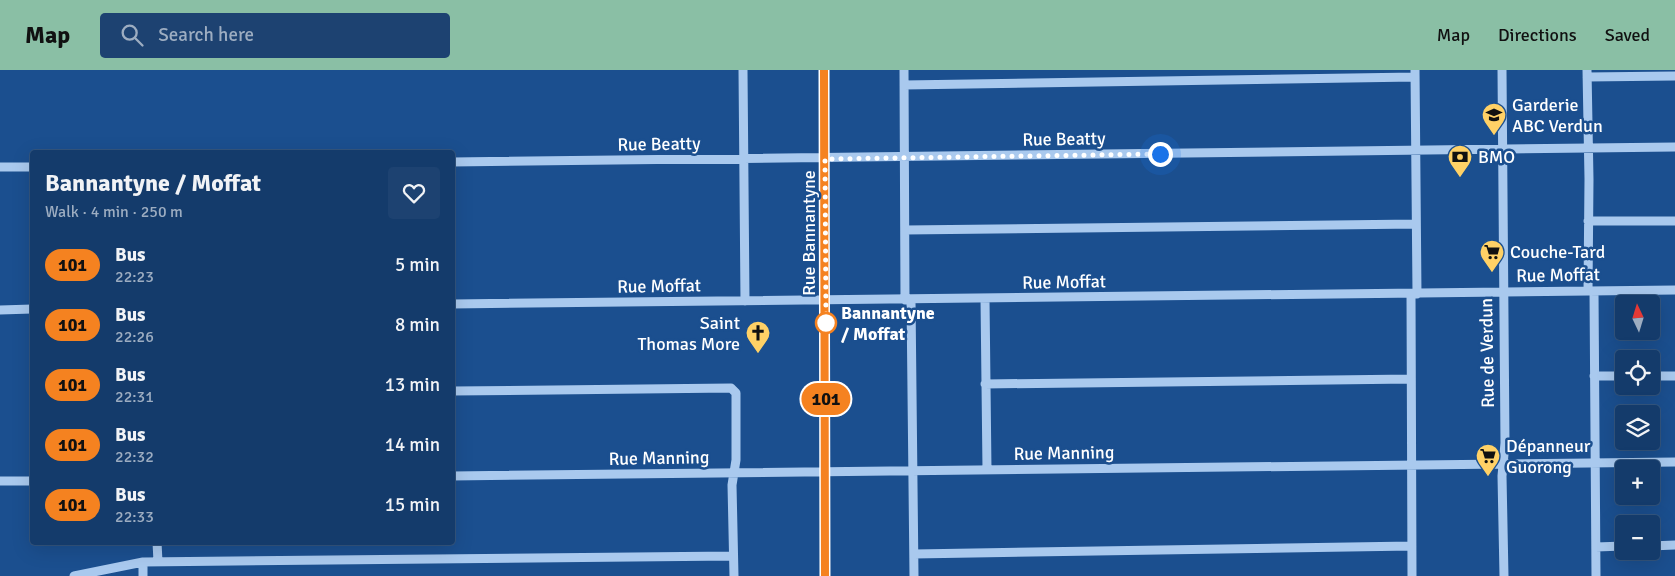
<!DOCTYPE html>
<html lang="en">
<head>
<meta charset="utf-8">
<style>
	body { margin:0; font-family:Signika,sans-serif; background:#1d4271; color:#f1f3f6; height:100vh; display:flex; flex-direction:column; font-size:19px; white-space:nowrap }
	* { box-sizing:border-box; margin:0 }
	p { font-size:16px; color:#9dadc1 }
	.icon { flex:none; width:28px; height:28px; fill:none; stroke:currentColor; stroke-width:2; stroke-linecap:round; stroke-linejoin:round }
	.map { position:relative; flex:1; overflow:hidden }
	.details { position:absolute; left:30px; top:80px; width:425px; height:395px; display:flex; flex-direction:column; background:#143b6b; border-radius:5px; box-shadow:0 5px 20px #0002,0 0 0 1px #33557e }
	.details>* { flex:none }
	.badge { padding:0 10px; border-radius:16px; font-size:18px; line-height:32px }
	.needle { width:32px; rotate:356deg }
	.controls { position:absolute; left:1615px; top:225px; display:grid; gap:10px }
	.controls a { display:grid; place-items:center; width:45px; height:45px; border-radius:5px; background:#143b6b; box-shadow:0 5px 20px #0002,0 0 0 1px #33557e; font-size:25px }
	.you { position:absolute; width:25px; height:25px; margin:-12px; border:4px solid #fff; border-radius:50%; background:#1a73e8; box-shadow:0 0 0 8px #1a73e833 }
	.map>.badge { position:absolute; translate:-50% -50%; box-shadow:0 0 0 2px #fff }
	.round { display:grid; place-items:center; flex:none; width:52px; height:52px; border-radius:5px; background:#1d4271 }
	.overview { display:flex; align-items:center; justify-content:space-between; height:85px; padding:0 15px }
	h1 { font-size:24px; font-weight:700; line-height:38px }
	ul { padding:0; list-style:none }
	li { display:flex; align-items:center; gap:15px; height:60px; padding:0 15px }
	li div { flex:1 }
	li b { display:block; font-size:19px }
	li em { font-style:normal }
	li .badge { min-width:55px; font-weight:700; text-align:center }
	header { display:flex; align-items:center; gap:30px; box-sizing:border-box; height:70px; padding:0 25px; background:#8abfa5; color:#111 }
	header strong { font-size:24px }
	nav { display:flex; gap:28px; margin-inline-start:auto; font-size:18px }
	.search { width:350px; height:45px; background:#1d4271; display:flex; align-items:center; gap:12px; box-sizing:border-box; padding:0 18px; border-radius:5px; color:#9dadc1; font-size:19px }
	.map>svg:first-child { display:block }
	.lines { fill:none; stroke-linecap:round; stroke-linejoin:round }
	.minor { stroke:#a9c9ee; stroke-width:9 }
	.line-casing { stroke:#fff; stroke-width:11 }
	.line { stroke:#f58220; stroke-width:8 }
	.walk { stroke:#fff; stroke-width:5; stroke-dasharray:0 9 }
	.stop-dot { fill:#fff; stroke:#f58220; stroke-width:2.5 }
	.labels { text-anchor:middle; dominant-baseline:central; stroke-width:5; stroke-linejoin:round; paint-order:stroke }
	.poi-label { font-size:18px; fill:#fff; stroke:#1b4f8f; text-anchor:start }
	.street-label { font-size:18px; fill:#fff; stroke:#1b4f8f }
	.stop-label { font-size:18px; font-weight:bold; fill:#fff; stroke:#1b4f8f; text-anchor:start }
</style>
</head>
<body>
<header>
<strong>Map</strong>
<div class="search"><svg class="icon" aria-label="search" viewBox="0 0 24 24"><circle cx="10" cy="10" r="6"/><path d="M15 15l6 6"/></svg>Search here</div>
<nav><a>Map</a><a>Directions</a><a>Saved</a></nav>
</header>
<div class="map">
<svg width="1675" height="506" viewBox="0 0 1675 506">
	<rect width="100%" height="100%" fill="#1b4f8f"/>
	<g class="lines">
		<path class="minor" d="M743,0L745,231
			M824,0L825,506
			M904,0L905,230
			M1415,0L1417,224
			M1502,0L1505,373L1502,406L1504,506
			M1587,0L1589,109L1588,221
			M1587,7L1675,6
			M904,15L1415,7
			M452,92L1675,77
			M0,97H32
			M1588,151H1675
			M905,160L1416,154
			M1594,221L1596,506
			M1411,224L1412,506
			M985,229L987,400
			M911,230L914,506
			M452,234L1675,220
			M0,240L32,239
			M1594,306H1624
			M1651,306H1675
			M985,314L1411,309
			M452,321L731,318L736,323V390L732,415L734,506
			M452,406L1675,392
			M0,411H32
			M157,472L158,492
			M1651,476L1675,475
			M1596,477L1624,476
			M914,484L1412,476
			M143,492V506
			M74,506L143,492L733,486"/>
	</g>
	<g class="lines">
		<defs>
			<path id="line" d="M824,0L825,506"/>
		</defs>
		<use href="#line" class="line-casing"/>
		<use href="#line" class="line"/>
		<path class="walk" d="M826,253L825,89L1160,84"/>
	</g>
	<defs>
		<symbol id="school-pin" viewBox="-11 -11 22 30"><path d="M0 17L-7.5 6A9.5 9.5 0 1 1 7.5 6Z" fill="#ffd166" stroke="#1b4f8f"/><path d="M0-5L7-2L0 1L-7-2ZM-4 1L0 2.5L4 1V4Q0 6-4 4Z" fill="#111"/></symbol>
		<symbol id="bank-pin" viewBox="-11 -11 22 30"><path d="M0 17L-7.5 6A9.5 9.5 0 1 1 7.5 6Z" fill="#ffd166" stroke="#1b4f8f"/><path d="M-6-4H6V4H-6ZM0-2.3a2.3 2.3 0 1 0 0 4.6a2.3 2.3 0 1 0 0-4.6Z" fill="#111"/></symbol>
		<symbol id="supermarket-pin" viewBox="-11 -11 22 30"><path d="M0 17L-7.5 6A9.5 9.5 0 1 1 7.5 6Z" fill="#ffd166" stroke="#1b4f8f"/><path d="M-6-5.5h2.5l.6 2H6L4.5 2H-2.5L-4.4-4H-6ZM-1.5 3.2a1.3 1.3 0 1 0 .1 0ZM3 3.2a1.3 1.3 0 1 0 .1 0Z" fill="#111"/></symbol>
		<symbol id="church-pin" viewBox="-11 -11 22 30"><path d="M0 17L-7.5 6A9.5 9.5 0 1 1 7.5 6Z" fill="#ffd166" stroke="#1b4f8f"/><path d="M-1.2-6h2.4v3.5h3.3v2.4h-3.3V6h-2.4V-.1h-3.3v-2.4h3.3Z" fill="#111"/></symbol>
	</defs>
	<g fill-rule="evenodd">
		<use href="#school-pin" x="1480" y="31" width="28" height="38"/>
		<use href="#bank-pin" x="1446" y="73" width="28" height="38"/>
		<use href="#supermarket-pin" x="1478" y="168" width="28" height="38"/>
		<use href="#church-pin" x="744" y="249" width="28" height="38"/>
		<use href="#supermarket-pin" x="1474" y="372" width="28" height="38"/>
	</g>
	<circle class="stop-dot" cx="826" cy="253" r="10"/>
	<g class="labels">
		<g class="poi-label">
			<text x="1512" y="35">Garderie<tspan x="1512" dy="21">ABC Verdun</tspan></text>
			<text x="1478" y="87">BMO</text>
			<text x="1510" y="182">Couche-Tard</text>
			<text x="740" y="253" text-anchor="end">Saint<tspan x="740" dy="21">Thomas More</tspan></text>
			<text x="1506" y="376">Dépanneur<tspan x="1506" dy="21">Guorong</tspan></text>
		</g>
		<g class="street-label">
			<text transform="translate(1064 69) rotate(-1)">Rue Beatty</text>
			<text transform="translate(659 74) rotate(-1)">Rue Beatty</text>
			<text transform="translate(809 163) rotate(-90)">Rue Bannantyne</text>
			<text transform="translate(1558 205) rotate(-1)">Rue Moffat</text>
			<text transform="translate(1064 212) rotate(-1)">Rue Moffat</text>
			<text transform="translate(659 216) rotate(-1)">Rue Moffat</text>
			<text transform="translate(1487 283) rotate(-91)">Rue de Verdun</text>
			<text transform="translate(1064 383) rotate(-1)">Rue Manning</text>
			<text transform="translate(659 388) rotate(-1)">Rue Manning</text>
		</g>
		<g class="stop-label">
			<text x="841" y="243">Bannantyne<tspan x="841" dy="21">/ Moffat</tspan></text>
		</g>
	</g>
</svg>
<div class="controls">
<a><svg class="needle" viewBox="-14 -14 28 28"><path d="M0-13l5 13h-10z" fill="#e53935"/><path d="M0 13l5-13h-10z" fill="#9dadc1"/></svg></a>
<a><svg class="icon" aria-label="locate" viewBox="0 0 24 24"><circle cx="12" cy="12" r="6"/><path d="M12 2v4M12 18v4M2 12h4M18 12h4"/></svg></a>
<a><svg class="icon" aria-label="layers" viewBox="0 0 24 24"><path d="M12 4l9 5-9 5-9-5zM3 14l9 5 9-5"/></svg></a>
<a>+</a>
<a>−</a>
</div>
<div class="you" style="left:1160px;top:84px"></div>
<b class="badge" style="left:826px;top:329px;background:#f58220;color:#111">101</b>
<section class="details">
<div class="overview"><div><h1>Bannantyne / Moffat</h1><p>Walk · 4 min · 250 m</p></div><a class="round"><svg class="icon" aria-label="heart" viewBox="0 0 24 24"><path d="M12 20l-8-8c-3-5 5-10 8-4 3-6 11-1 8 4z"/></svg></a></div>
<ul>
<li><span class="badge" style="background:#f58220;color:#111">101</span><div><b>Bus</b><p>22:23</p></div><em>5 min</em></li>
<li><span class="badge" style="background:#f58220;color:#111">101</span><div><b>Bus</b><p>22:26</p></div><em>8 min</em></li>
<li><span class="badge" style="background:#f58220;color:#111">101</span><div><b>Bus</b><p>22:31</p></div><em>13 min</em></li>
<li><span class="badge" style="background:#f58220;color:#111">101</span><div><b>Bus</b><p>22:32</p></div><em>14 min</em></li>
<li><span class="badge" style="background:#f58220;color:#111">101</span><div><b>Bus</b><p>22:33</p></div><em>15 min</em></li>
</ul>
</section>
</div>
</body>
</html>
